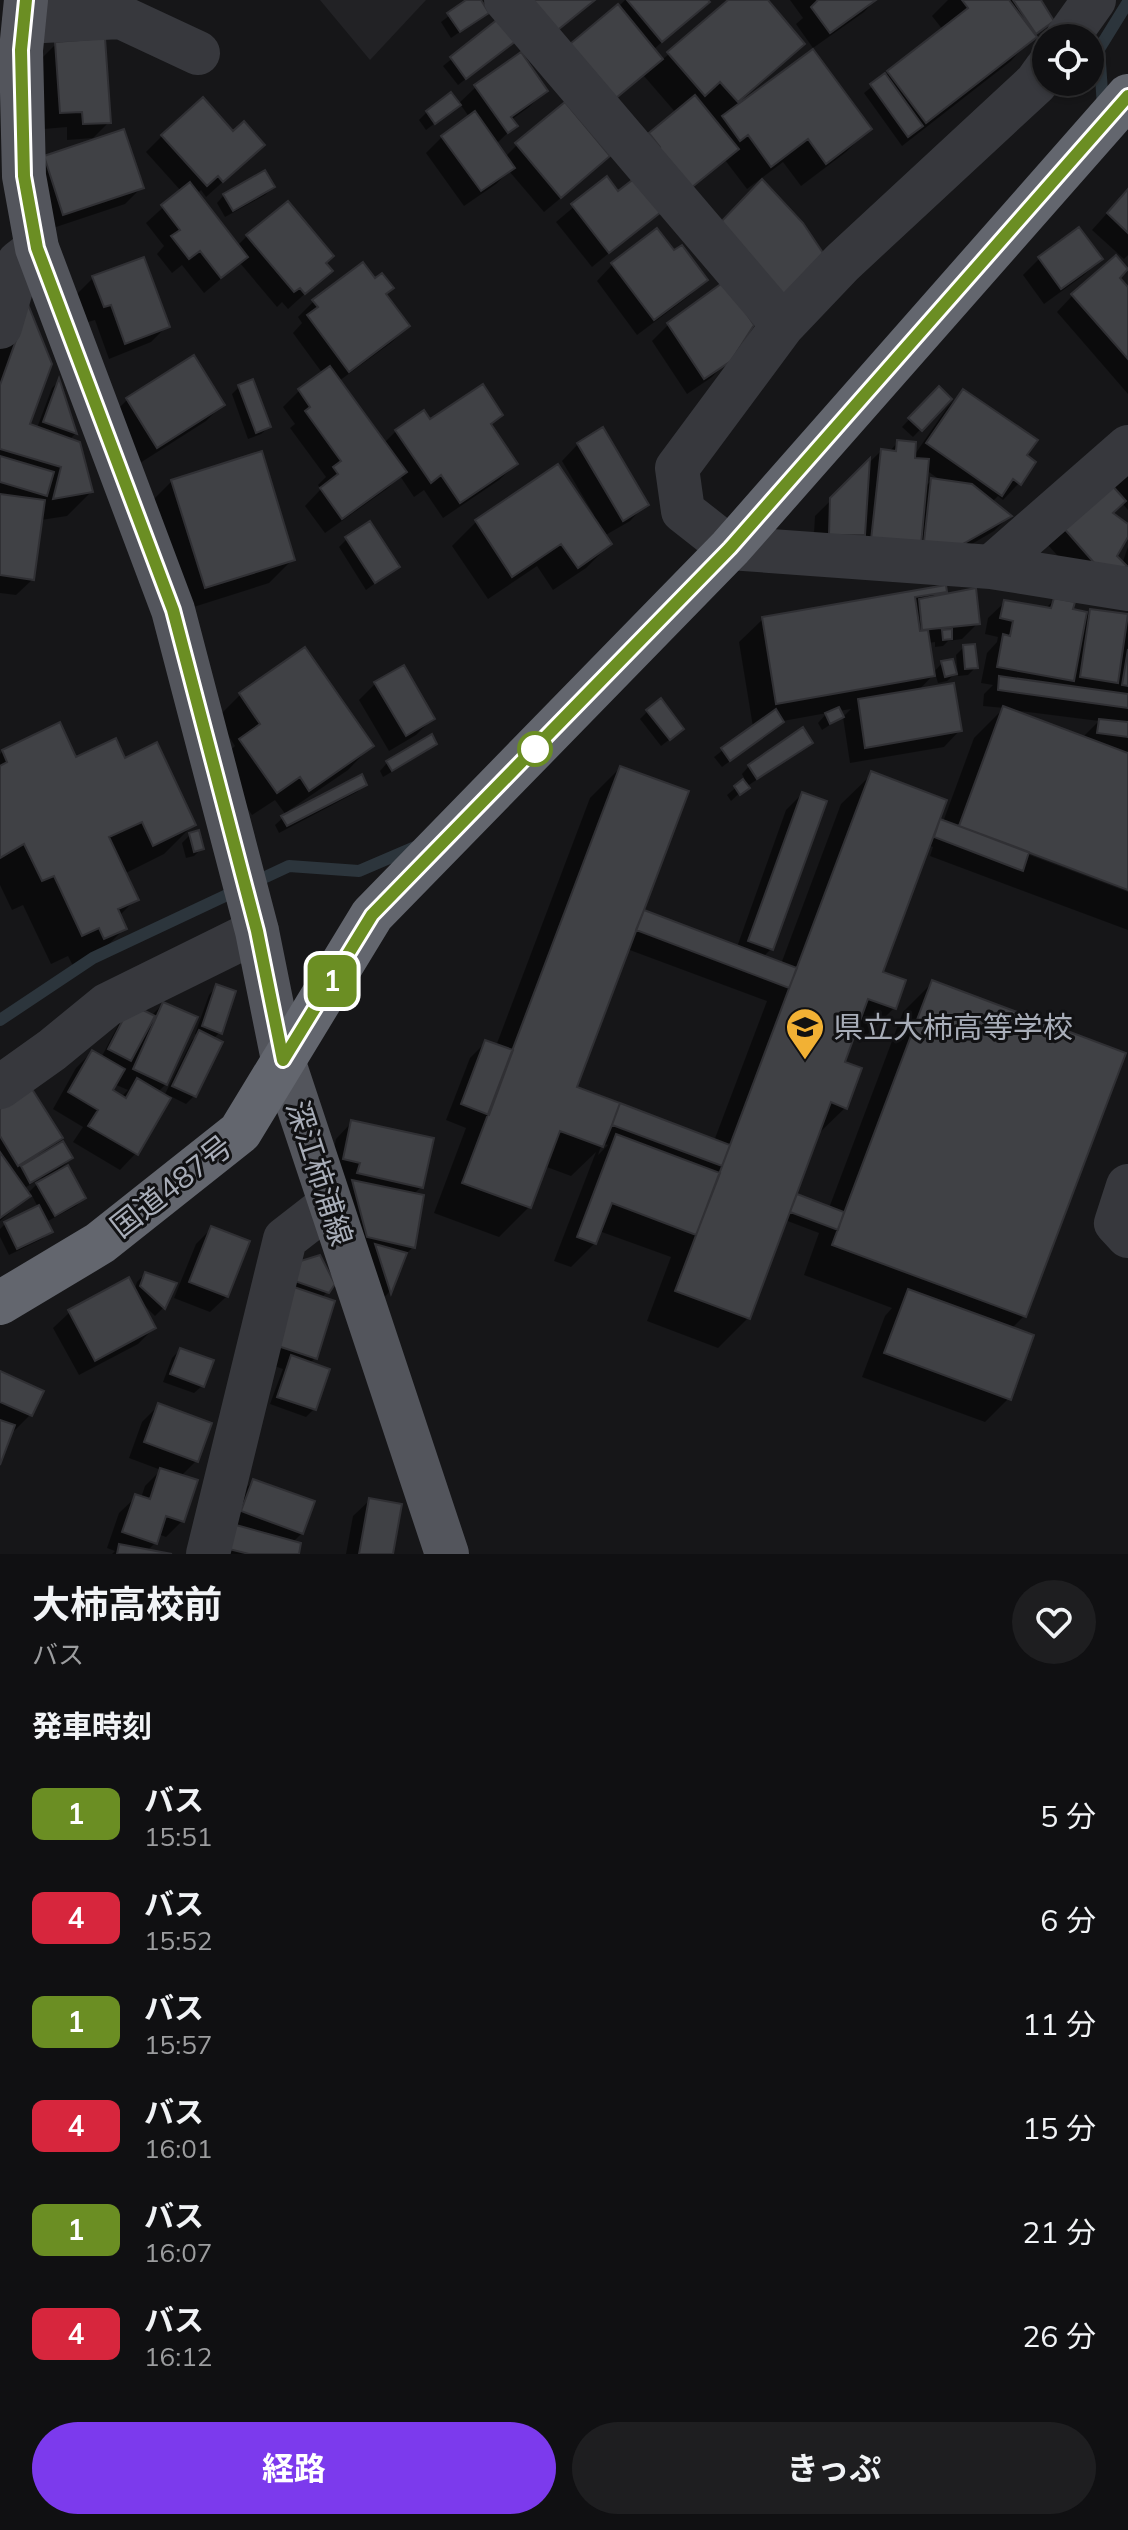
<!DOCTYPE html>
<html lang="ja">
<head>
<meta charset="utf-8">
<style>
	body { margin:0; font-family:Mulish,"Noto Sans JP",sans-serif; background:#1e1e20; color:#f1f3f6; height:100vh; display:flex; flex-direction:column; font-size:30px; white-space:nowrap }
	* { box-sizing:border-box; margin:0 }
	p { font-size:26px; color:#9c9d9f }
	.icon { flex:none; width:44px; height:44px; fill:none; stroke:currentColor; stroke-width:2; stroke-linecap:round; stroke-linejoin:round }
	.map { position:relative; height:1554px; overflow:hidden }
	.side { display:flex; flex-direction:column; background:#101012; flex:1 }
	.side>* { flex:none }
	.badge { padding:0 16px; border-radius:12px; font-size:28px; line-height:52px }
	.fabs { position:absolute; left:1032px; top:24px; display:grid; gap:16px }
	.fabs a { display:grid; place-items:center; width:72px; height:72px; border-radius:50%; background:#101012; box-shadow:0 2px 6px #0004,0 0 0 2px #303032; font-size:40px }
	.map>.badge { position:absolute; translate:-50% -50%; box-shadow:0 0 0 4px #fff }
	h2 { padding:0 32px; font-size:30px; line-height:72px }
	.round { display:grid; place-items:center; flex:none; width:84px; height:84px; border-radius:42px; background:#1e1e20 }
	.summary { display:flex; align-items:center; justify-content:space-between; height:136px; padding:0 32px }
	h1 { font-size:38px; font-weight:700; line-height:60px }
	.cta { display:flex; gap:16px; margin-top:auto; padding:16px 32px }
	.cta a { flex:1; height:92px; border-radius:48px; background:#7c3aed; color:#fff; font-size:32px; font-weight:700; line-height:92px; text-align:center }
	.cta a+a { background:#1e1e20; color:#f1f3f6 }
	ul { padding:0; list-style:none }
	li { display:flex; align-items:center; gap:24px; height:104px; padding:0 32px }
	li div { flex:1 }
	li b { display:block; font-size:30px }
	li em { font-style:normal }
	li .badge { min-width:88px; font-weight:700; text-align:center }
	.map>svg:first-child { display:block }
	.built { fill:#222225 }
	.shadow { fill:#0007; fill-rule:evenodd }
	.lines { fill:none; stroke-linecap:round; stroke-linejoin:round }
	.stream { stroke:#2c353c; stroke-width:12 }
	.building { fill:#404145; stroke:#303034; stroke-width:2 }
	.minor { stroke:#37383d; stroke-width:44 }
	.major { stroke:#53555c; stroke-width:44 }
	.highway { stroke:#63666e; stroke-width:44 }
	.line-casing { stroke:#fff; stroke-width:18 }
	.line { stroke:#6b8e23; stroke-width:12 }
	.stop-dot { fill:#fff; stroke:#6b8e23; stroke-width:4 }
	.labels { text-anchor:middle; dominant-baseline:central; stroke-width:6; stroke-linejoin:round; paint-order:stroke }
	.poi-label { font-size:30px; fill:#a8adb8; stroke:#111113; text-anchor:start }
	.street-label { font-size:30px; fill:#a8adb8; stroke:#111113 }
</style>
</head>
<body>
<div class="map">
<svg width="1128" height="1554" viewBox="0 0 1128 1554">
	<rect width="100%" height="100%" fill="#161618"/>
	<path class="built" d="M320,0H426L370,60Z"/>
	<path class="shadow" d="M470,0H478L487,13L451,38L441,22Z
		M625,0L707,2L653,50L662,60L731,0H766L803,44L739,102L741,105L869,129L846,152L801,186L783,162L747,189L725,160L674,202L634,150L676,113L644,76L598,113L618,7Z
		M790,0H875L864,12L813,48L796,24L803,18Z
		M948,0H1038L1052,21L1033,36L1011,61L902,146L864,93L943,30L932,16Z
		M502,18L509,45L458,85L443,66Z
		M56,44L109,122L93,138L67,140V127L44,129L40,60Z
		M476,87L545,91L529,107L511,120L515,126L496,144L505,157L517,145L592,172L544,212L509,171L496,184L464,206L426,153L442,137L470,118L460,104L426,130L419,120L427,112L458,104Z
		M162,136L246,161L206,197L201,190L197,194L237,246L247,236L324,264L330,271L288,309L282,302L277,307L240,263L204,293L182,265L172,273L157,254L164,246L146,223L181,191L146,152Z
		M45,158L141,188L125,204L47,230Z
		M607,179L618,194L659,212L592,267L556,222Z
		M273,187L265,195L225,217L217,203L224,195Z
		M1128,190V255L1124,259L1092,230Z
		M673,253L705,280L689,296L637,335L597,281L613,264Z
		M1039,259H1100L1084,275L1044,304L1023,275Z
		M94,277L167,326L151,342L109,359L95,320L88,322L77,294Z
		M724,284L729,359L712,377L687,394L652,341L668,325Z
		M1128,285V394L1057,312L1073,295Z
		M385,295L408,326L392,342L339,381L384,443L396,431L429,422L501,415L490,426L516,464L499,480L443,518L424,490L414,497L400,476L388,488L325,533L305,506L321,489L318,485L326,477L290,428L295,424L283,407L299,391L323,374L293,333L302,323L298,317L314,301Z
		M22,296L27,425L37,428L52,388L58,382L75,434L69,440L91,492L67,516L41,520L33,579L16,595L0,593V318Z
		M193,358L222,405L206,421L140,463L111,416L127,400Z
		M239,387L269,427L261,434L248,439L232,394Z
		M939,388L950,399L913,437L902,427Z
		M963,391L1024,456L1019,483L1003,500L998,496L992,502L1009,516L994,531L943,561L813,550L815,516L881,451L889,452L898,442L913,457L947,408ZM926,470L943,482L932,480L924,488Z
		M578,444L646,504L630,521L604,536L610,544L586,568L553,590L537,566L488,599L452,546L476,522L558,467L591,517L594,515L562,461Z
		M1128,466V510L1122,503L1111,514L1128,527V533L1115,556L1122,564L1128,547V569L1086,587L1047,544Z
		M172,481L293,559L269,583L181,611L148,505Z
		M347,539L397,567L366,590L339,547Z
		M945,591L940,597L978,623L962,639L948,641L943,646L935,647V642L928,643L933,673L942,663L955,674L947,681L938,683L935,673L918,691L960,730L944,747L850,763L843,717L851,709L839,711L842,717L822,730L818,723L827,713L783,721L722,767L714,757L753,727L739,642L763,619Z
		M1054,600L1084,618L1091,611L1125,622L1128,620V887L1027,850V854L1128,892V930L930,856L933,847L928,845L880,973L894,1008L864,1038L853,1034L842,1063L845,1108L816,1136L794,1195L829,1208L903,1012L933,982L1123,1054L1024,1316L1011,1329L1009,1398L985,1422L862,1377L885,1316L892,1308L804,1275L819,1233L785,1220L748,1318L718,1348L647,1321L671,1257L599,1231L595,1243L571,1267L554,1261L596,1152L571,1176L544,1166L529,1207L499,1237L434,1213L466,1128L446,1120L470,1058L486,1042L496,1046L590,798L620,768L639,918L737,947L786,810L802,794L771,949L763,957L781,964L841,804L872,774L935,828L943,822L974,738L1004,708L983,706L984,694L993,685L981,683L987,653L997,642L998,637L985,634L988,618L1005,602L1045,609ZM1013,710L1099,721L1082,738ZM627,949L767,1001L714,1141L575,1088ZM602,1143L608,1145L598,1155Z
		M964,647L976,667L968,675L958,676L956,655Z
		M375,684L433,718L416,735L389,751L359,700Z
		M240,695L371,746L348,770L288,811L289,814L365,784L357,792L279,833L275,825L286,815L275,800L252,815L217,764L235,746L217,718Z
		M648,711L674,736L661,746L640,719Z
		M435,743L427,751L383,777L380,771L387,763Z
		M811,743L746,787L731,801L727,795L745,780L742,774L749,766Z
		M3,751L75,760H124L194,824L164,854L124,874L136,899L119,916L125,928L95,958L74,968L68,956L51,964L23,905L12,910L0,885V754Z
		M190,835L202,848L194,856L186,858L182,843Z
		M216,987L220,1032L213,1039L221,1043L194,1096L186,1104L170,1096L136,1153L120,1170L73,1142L83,1127L53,1109L76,1068L92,1052L101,1058L124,1014L151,1016L163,1004L166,1084L158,1092L164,1096L192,1040L198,1035L195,1034L209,995ZM114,1084L128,1090L121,1097L110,1091Z
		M0,1112L60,1138L47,1151L71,1158L57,1172L84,1198L76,1206L46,1222L50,1231L42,1239L9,1255L0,1237V1229L5,1224L38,1207L31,1194L0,1221ZM41,1178L42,1179L27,1194L23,1189Z
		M352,1122L421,1187L413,1195V1247L404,1256L389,1292L383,1299L328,1175L336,1139Z
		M212,1228L227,1296L210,1312L174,1298L196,1244Z
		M287,1273L327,1292L321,1298L315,1358L309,1364L314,1409L306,1417L270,1404L283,1369L254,1359Z
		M145,1274L174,1284L163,1308L155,1316L141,1302L154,1328L138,1344L79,1375L53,1328L70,1312L134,1291L137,1282Z
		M180,1350L202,1386L194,1393L163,1382L172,1358Z
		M0,1373L30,1415L14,1431L11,1430L0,1459Z
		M158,1406L196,1461L181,1476L182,1521L166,1537L158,1534L155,1543L147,1551L161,1554H112L115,1551L107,1548L119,1513L136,1497L141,1498L145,1486L161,1470L129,1458L142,1422Z
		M253,1481L302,1533L292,1543L297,1554H224L237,1497Z
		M370,1500L391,1554H346L353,1516Z"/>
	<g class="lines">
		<path class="stream" d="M1103,106L1099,49L1128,2
			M0,1020L93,958L289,866L359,871L415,847"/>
	</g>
	<path class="building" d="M466,0H481L489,13L460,32L447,13Z
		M528,0H595L554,33Z
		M627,0H708L710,2L662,42Z
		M728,0H768L805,44L738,102L720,82L705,96L667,52Z
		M818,0H876L830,33L811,7Z
		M962,0H1009L1037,37L926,123L887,71L968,8Z
		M1013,0H1041L1054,21L1036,34Z
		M618,4L663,59L616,98L570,44Z
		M503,15L520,38L466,79L450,57Z
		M105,38L111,123L83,124L82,112L60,113L55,42Z
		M813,49L872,129L826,164L808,139L771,167L748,135L740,141L722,116Z
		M521,52L548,91L511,117L518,126L508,133L474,85Z
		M885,73L923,126L908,137L870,84Z
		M451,92L461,105L435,124L426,111Z
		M695,95L739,149L691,188L654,152L660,147L649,133Z
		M203,97L233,131L244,121L265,145L223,182L218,176L207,186L161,135Z
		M565,102L610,156L561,198L515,143Z
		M475,111L515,168L481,191L441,136Z
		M124,129L144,188L63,215L44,156Z
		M265,170L275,187L233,211L223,194Z
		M607,176L618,191L635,178L661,212L609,253L571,204Z
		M762,179L803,223L823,253L796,289L773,299L718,225Z
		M190,182L248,257L221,278L200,251L189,259L171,236L180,230L161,205Z
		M1128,189V233L1107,213Z
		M288,201L334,256L326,263L333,271L305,294L300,288L294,292L246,235Z
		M1079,227L1103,259L1061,289L1038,257Z
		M657,228L674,250L682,245L708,280L654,320L611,263Z
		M1116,255L1128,269L1120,278L1128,287V359L1071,294Z
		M144,257L170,327L125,344L111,305L104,307L92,276Z
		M363,262L375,278L382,273L394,288L386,294L410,326L349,372L307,315L318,307L312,300Z
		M725,281L754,325L731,361L704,379L667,323Z
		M23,292L52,364L30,424L80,442L93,492L53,499L61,467L0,449V385L20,329Z
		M194,355L225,405L157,448L126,398Z
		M330,366L407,472L342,519L320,488L338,474L333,467L341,461L305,411L310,407L298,389Z
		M59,378L77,434L43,422Z
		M253,379L271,427L256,433L238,385Z
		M483,384L503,415L491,424L518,464L460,503L441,475L431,483L395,430L424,410L430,419Z
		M939,386L952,399L922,431L908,418Z
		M963,389L1038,440L1027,455L1036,462L1021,485L1013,479L1002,496L926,443Z
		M603,427L649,505L623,521L577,443Z
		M897,440L916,442L915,458L929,459L921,545L871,540L881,449L896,451Z
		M262,451L295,560L205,588L171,480Z
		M0,456L54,472L47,496L0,482Z
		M870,458L865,535H829L830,498Z
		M558,464L612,544L578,568L561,544L512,577L475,520Z
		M931,478L972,484L1012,516L961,545L924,542Z
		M1110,483L1126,501L1113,513L1128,524V537L1117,556L1127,566L1118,574L1103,573L1062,526Z
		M0,494L45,500L34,580L0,575Z
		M370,521L400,567L375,583L345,537Z
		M946,585L947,592L915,597L920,631L928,630L935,676L776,704L762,617Z
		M976,588L980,624L922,630L919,599Z
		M1054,598L1075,602L1073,609L1087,612L1074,681L997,667L1003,634L1010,636L1013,621L1000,618L1004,600L1051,608Z
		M1090,609L1128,614L1118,683L1080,677Z
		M952,629V639L943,640L942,630Z
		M975,644L978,668L965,669L963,645Z
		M305,647L374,746L309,791L300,777L277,793L239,739L260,724L239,693Z
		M1128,649V686L1122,685Z
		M953,659L957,674L945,677L941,661Z
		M404,665L435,719L406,736L374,682Z
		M999,676L1128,694V708L998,690Z
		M954,683L962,731L865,748L858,699Z
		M661,698L684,729L670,740L646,710Z
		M1003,706L1128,753V890L959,826Z
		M839,707L844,717L830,724L825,713Z
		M776,709L784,722L730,761L721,748Z
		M1099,719L1128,722V737L1097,733Z
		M60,722L76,757L116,738L125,758L157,742L196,825L153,846L142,822L109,837L139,900L118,909L127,929L104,939L99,928L82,936L54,876L42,881L24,844L0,858V766L7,762L2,750Z
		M803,727L813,743L757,779L748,765Z
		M432,734L437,744L392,771L386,761Z
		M620,766L689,791L577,1087L620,1103L612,1125L603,1147L560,1131L531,1208L462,1183Z
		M871,771L947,800L883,972L906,980L896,1009L868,999L845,1062L862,1068L847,1109L831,1102L750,1319L675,1291Z
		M362,774L367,785L287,826L281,816Z
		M743,779L750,788L740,795L734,786Z
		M802,792L827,801L773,950L748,941Z
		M940,819L1029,852L1023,871L934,837Z
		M199,830L204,849L194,852L189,833Z
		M644,910L797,968L789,988L636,930Z
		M932,980L1126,1053L1026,1317L832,1245Z
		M216,984L236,991L222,1034L202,1026Z
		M163,1002L198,1017L167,1085L133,1069Z
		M131,1004L155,1016L131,1061L108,1049Z
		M199,1030L223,1042L196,1097L172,1086Z
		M485,1040L513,1050L489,1115L461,1104Z
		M92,1050L125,1069L113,1090L126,1098L137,1078L171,1098L138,1155L88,1126L98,1110L68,1092Z
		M32,1089L63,1138L18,1166L0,1136V1109Z
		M620,1103L730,1145L722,1166L612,1125Z
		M351,1120L434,1138L423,1188L357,1173L360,1163L343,1159Z
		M616,1134L720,1173L696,1235L612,1203L596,1244L577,1237Z
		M63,1141L73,1158L30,1183L21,1166Z
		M0,1152L31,1196L0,1218Z
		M68,1165L86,1198L55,1216L36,1183Z
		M352,1180L424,1195L415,1248L367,1237Z
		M797,1194L844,1212L838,1230L790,1212Z
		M39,1205L53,1232L17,1249L4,1222Z
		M211,1226L250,1241L228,1297L189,1282Z
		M375,1244L407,1253L391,1294Z
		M320,1255L335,1284L329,1293L289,1279L294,1263Z
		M145,1272L177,1283L165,1309L140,1286Z
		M129,1277L156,1328L95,1361L68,1310Z
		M288,1285L335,1301L317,1359L269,1343Z
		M908,1289L1034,1335L1011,1400L884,1353Z
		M180,1348L214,1360L204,1387L170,1374Z
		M291,1355L330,1369L316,1410L277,1397Z
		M0,1371L44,1391L32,1416L0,1402Z
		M158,1403L212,1423L198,1462L144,1442Z
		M0,1420L15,1425L0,1465Z
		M160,1468L198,1480L184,1522L166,1516L157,1544L122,1532L135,1494L150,1499Z
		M253,1479L315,1501L303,1534L241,1511Z
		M369,1498L402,1504L393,1554H359Z
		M236,1525L301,1543L299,1554H249L229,1549Z
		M119,1544L172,1554H117Z"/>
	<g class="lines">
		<path class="minor" d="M506,0L783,325
			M24,22L121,17L198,53
			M1067,38L1094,0
			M1046,69L1036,83L842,263L783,325L677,468L683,511L730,548L991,567L1128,589
			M0,327L19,262L37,248
			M991,567L1128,447
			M0,1087L52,1050L107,1005L257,931
			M1128,1186L1116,1223L1128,1236
			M208,1554L285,1239L330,1204"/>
		<path class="major" d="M26,0L21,50L24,176L37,248L173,610L257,931L283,1060L447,1554"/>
		<path class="highway" d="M0,1303L100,1243L240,1132L372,915L730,548L1128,96"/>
	</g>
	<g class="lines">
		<defs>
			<path id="line" d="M26,0L21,50L24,176L37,248L173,610L257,931L283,1060L372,915L730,548L1128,96"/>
		</defs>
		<use href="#line" class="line-casing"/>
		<use href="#line" class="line"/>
	</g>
	<defs>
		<symbol id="school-pin" viewBox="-11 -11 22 30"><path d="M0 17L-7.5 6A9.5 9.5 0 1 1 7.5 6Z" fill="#f2b134" stroke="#111113"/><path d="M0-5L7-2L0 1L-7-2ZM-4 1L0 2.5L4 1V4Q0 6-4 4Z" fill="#111"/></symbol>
	</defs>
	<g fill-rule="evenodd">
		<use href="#school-pin" x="783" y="1005" width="44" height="60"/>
	</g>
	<circle class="stop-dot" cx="535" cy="749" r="16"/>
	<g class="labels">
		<g class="poi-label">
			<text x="833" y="1027">県立大柿高等学校</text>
		</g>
		<g class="street-label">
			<text transform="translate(320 1173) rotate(72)">深江柿浦線</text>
			<text transform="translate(171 1186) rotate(-38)">国道487号</text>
		</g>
	</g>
</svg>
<div class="fabs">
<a><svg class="icon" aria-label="locate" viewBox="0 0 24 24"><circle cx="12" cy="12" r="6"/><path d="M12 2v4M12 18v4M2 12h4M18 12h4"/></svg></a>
</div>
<b class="badge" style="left:332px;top:981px;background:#6b8e23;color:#fff">1</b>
</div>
<section class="side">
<div class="summary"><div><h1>大柿高校前</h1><p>バス</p></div><a class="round"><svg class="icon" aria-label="heart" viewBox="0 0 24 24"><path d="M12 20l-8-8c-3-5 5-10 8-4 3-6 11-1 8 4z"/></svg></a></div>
<h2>発車時刻</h2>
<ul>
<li><span class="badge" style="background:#6b8e23;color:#fff">1</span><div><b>バス</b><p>15:51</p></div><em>5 分</em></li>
<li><span class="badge" style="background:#d7263d;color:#fff">4</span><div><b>バス</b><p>15:52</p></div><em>6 分</em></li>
<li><span class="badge" style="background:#6b8e23;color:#fff">1</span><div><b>バス</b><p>15:57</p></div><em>11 分</em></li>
<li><span class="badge" style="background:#d7263d;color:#fff">4</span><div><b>バス</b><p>16:01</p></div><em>15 分</em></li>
<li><span class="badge" style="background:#6b8e23;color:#fff">1</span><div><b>バス</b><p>16:07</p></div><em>21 分</em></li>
<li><span class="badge" style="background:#d7263d;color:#fff">4</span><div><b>バス</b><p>16:12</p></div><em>26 分</em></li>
</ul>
<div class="cta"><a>経路</a><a>きっぷ</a></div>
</section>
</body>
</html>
